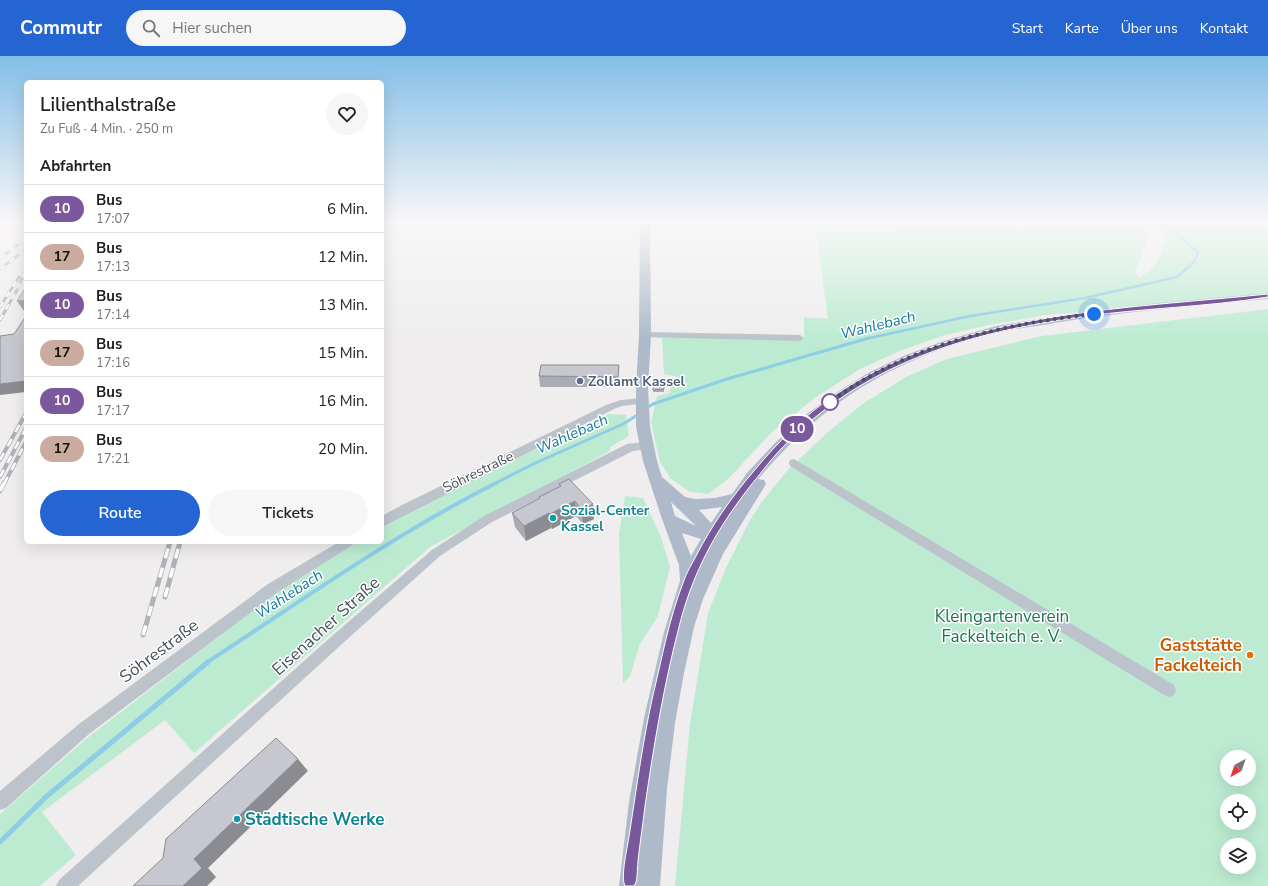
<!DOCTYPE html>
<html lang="de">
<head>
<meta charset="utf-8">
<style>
	body { margin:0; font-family:"Nunito Sans",sans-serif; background:#f6f6f6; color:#202124; height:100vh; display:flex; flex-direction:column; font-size:15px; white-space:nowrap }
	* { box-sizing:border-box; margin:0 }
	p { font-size:13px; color:#757577 }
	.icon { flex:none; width:22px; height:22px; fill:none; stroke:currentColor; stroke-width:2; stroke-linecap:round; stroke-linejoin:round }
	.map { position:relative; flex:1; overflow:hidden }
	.details { position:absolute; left:24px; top:24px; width:360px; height:464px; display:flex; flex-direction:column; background:#fff; border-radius:6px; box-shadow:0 4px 16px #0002 }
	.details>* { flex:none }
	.badge { padding:0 8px; border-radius:13px; font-size:14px; line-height:26px }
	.needle { width:26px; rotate:220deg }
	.buttons { position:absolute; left:1220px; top:694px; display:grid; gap:8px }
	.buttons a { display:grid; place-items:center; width:36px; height:36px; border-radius:50%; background:#fff; box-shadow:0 4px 16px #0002; font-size:20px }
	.you { position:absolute; width:20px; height:20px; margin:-10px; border:3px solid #fff; border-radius:50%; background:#1a73e8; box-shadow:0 0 0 6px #1a73e833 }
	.map>.badge { position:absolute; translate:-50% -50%; box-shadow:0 0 0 2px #fff }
	h2 { padding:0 16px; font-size:15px; line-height:36px }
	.round { display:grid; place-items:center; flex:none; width:42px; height:42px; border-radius:21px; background:#f6f6f6 }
	.head { display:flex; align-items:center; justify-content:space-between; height:68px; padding:0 16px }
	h1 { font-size:19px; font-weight:600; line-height:30px }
	.cta { display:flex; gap:8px; margin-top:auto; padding:8px 16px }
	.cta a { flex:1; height:46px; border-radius:24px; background:#2465d2; color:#fff; font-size:16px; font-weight:600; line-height:46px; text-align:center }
	.cta a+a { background:#f6f6f6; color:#202124 }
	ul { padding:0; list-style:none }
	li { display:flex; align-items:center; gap:12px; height:48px; padding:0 16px; border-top:1px solid #e0e0e0 }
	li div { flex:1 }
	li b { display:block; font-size:15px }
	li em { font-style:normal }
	li .badge { min-width:44px; font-weight:700; text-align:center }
	header { display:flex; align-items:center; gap:24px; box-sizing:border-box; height:56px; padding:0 20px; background:#2465d2; color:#fff }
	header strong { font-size:19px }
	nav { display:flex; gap:22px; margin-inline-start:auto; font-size:14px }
	.search { width:280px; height:36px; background:#f6f6f6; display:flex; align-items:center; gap:10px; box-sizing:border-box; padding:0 14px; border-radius:22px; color:#757577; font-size:15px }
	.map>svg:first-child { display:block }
	.commercial { fill:#faf5e6 }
	.green { fill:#bdebd2; fill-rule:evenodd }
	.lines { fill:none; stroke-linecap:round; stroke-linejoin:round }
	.stream-far3 { stroke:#8dcde5; stroke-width:2.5 }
	.stream-far2 { stroke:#8dcde5; stroke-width:3 }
	.stream-far1 { stroke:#8dcde5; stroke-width:4 }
	.stream { stroke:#8dcde5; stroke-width:5 }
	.minor { fill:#bcc3cb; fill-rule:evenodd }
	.major { fill:#aebaca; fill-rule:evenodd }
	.rail-far2-casing { stroke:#afb2b7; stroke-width:3 }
	.rail-far1-casing { stroke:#afb2b7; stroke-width:4 }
	.rail-casing { stroke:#afb2b7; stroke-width:5 }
	.rail-far2 { stroke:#fff; stroke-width:2; stroke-dasharray:6; stroke-linecap:butt }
	.rail-far1 { stroke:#fff; stroke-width:2.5; stroke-dasharray:8; stroke-linecap:butt }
	.rail { stroke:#fff; stroke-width:3.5; stroke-dasharray:10; stroke-linecap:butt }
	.wall { fill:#abacb2 }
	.shaded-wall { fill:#8b8c91 }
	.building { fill:#c7c8cf; stroke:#8b8c91 }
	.line { fill:#79589c; stroke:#fff }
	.walk { stroke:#464f59; stroke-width:4; stroke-dasharray:0 7.2 }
	.service-dot { fill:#5c6f8a; stroke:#fff; stroke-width:1.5 }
	.stop-dot { fill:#fff; stroke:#79589c; stroke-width:2 }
	.culture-dot { fill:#0f9aa8; stroke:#fff; stroke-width:1.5 }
	.food-dot { fill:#e8710a; stroke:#fff; stroke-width:1.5 }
	.labels { text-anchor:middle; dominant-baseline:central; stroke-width:3; stroke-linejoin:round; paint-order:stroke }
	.service-label { font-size:14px; font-weight:bold; fill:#4e5e75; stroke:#fff; text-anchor:start }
	.street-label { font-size:14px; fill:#464f59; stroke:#fff }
	.culture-label { font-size:14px; font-weight:bold; fill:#0d838f; stroke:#fff; text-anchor:start }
	.water-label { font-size:15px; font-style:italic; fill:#15789d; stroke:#fff }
	.near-park-label { font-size:17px; fill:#1c754e; stroke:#fff }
	.near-street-label { font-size:17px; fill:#464f59; stroke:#fff }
	.near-food-label { font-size:17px; font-weight:bold; fill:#c56008; stroke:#fff; text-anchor:end }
	.near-culture-label { font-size:17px; font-weight:bold; fill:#0d838f; stroke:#fff; text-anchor:start }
</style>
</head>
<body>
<header>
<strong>Commutr</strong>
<div class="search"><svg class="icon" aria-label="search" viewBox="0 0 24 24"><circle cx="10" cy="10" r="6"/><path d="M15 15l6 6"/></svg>Hier suchen</div>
<nav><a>Start</a><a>Karte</a><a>Über uns</a><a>Kontakt</a></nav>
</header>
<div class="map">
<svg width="1268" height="830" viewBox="0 0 1268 830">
	<rect width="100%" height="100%" fill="#efeded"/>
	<path class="commercial" d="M0,166H26V177L0,195Z"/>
	<path class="green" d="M890,166H1142L1147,170L1146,187L1135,216L1138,222C1154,217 1163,196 1167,181L1153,166H1268V237L1046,259L989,269L945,279L902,294L860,313L816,341L772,376L729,422L709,438L690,436L671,423L660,406L651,366L657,340L669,337L676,320L664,318L662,281L804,282V261L828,263L816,173L894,175Z
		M1268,253V830H675L690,668L708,557L726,512L750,464L761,447L787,415L829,375L864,347L906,321L947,303L1042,280ZM1227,701H1249V723H1227ZM1227,745H1249V767H1227ZM1227,789H1249V811H1227Z
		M609,358L626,359L629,380L610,391V395L430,491L194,697L165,664L42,756L76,799L40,830H0V758L86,683L274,538L358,486H382V471L407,456Z
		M625,440L643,442L661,481L670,511L658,560L640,588L630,620L623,627L619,478Z"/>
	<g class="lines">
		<path class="stream-far3" d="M865,283L970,260L1085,242L1177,221L1194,206L1198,197L1164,166"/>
		<path class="stream-far2" d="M645,353L653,348L727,323L869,282
			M494,428L531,409L623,368L639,358"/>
		<path class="stream-far1" d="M206,607C301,545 395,478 496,427"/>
		<path class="stream" d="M0,786L47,740L208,606"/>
		<path class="minor" d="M645,276L800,279L804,282L800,285L642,281L641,279L642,277Z
			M642,342L647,345L646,347L622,350L614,353L382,471V460L402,449L606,349L621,344Z
			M645,386L649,387L650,390L649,393L633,395L492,466L440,500L343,587L78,830H56L59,824L333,579L432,494L484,460L627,388Z
			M794,403L1174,629L1176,634L1174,639L1169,641L1164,639L790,410L789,407L790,404Z
			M339,486H355L353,489L278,536L89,678L6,752L0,754V735L79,668L268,528Z"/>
		<path class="major" d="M640,166H650L651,279L648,332L650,371L657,405L662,421L685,441L695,443L715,442L732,438L747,417L775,387L804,360L836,337L870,316L906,299L944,285L996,270L1076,257L1158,247L1268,237V243C1197,250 1126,255 1055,267C1035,271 1015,272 995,277C943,289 888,312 844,343C811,366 784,393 758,423L764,424L766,428L723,498L703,543L694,571L684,617L675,667L667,733L660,830H619L629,746L644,662L664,576L680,525L679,509L662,463L643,405L636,371V332L639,279ZM671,446L696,470L675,460ZM722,451L711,467L699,454ZM682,477L701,483L691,500Z"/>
		<defs>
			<path id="rail-far2" d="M0,202L26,183
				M0,213L26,193
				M0,251L19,221
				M0,264L17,234L26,213"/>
			<path id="rail-far1" d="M0,404L26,357
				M0,421L26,372
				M4,428L26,386"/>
			<path id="rail" d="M0,435L4,427
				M165,541L180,486
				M143,579L170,486"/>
		</defs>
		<use href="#rail-far2" class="rail-far2-casing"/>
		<use href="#rail-far1" class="rail-far1-casing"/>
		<use href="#rail" class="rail-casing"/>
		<use href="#rail-far2" class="rail-far2"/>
		<use href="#rail-far1" class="rail-far1"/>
		<use href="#rail" class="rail"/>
	</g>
	<path class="wall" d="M619,309L618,331H540L539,320Z
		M653,322L664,328V336H653Z
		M559,428L594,463L583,468L576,460L552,473L551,472L526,485L515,471L512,457L539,443V441L560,430Z"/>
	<path class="shaded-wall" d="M26,244V254L24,255L17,245Z
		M26,325V336L0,339V328Z
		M575,445L576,460L552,473L550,458Z
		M593,448L594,463L583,468L582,454Z
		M549,457L551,472L526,485L524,470Z
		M298,703L308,715L208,812L216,821L207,830H183L194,803Z"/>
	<path class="building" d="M26,231V244L17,245Z
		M26,260V325L0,328V280L14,278Z
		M541,309H619L618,321L539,320Z
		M653,322L664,328V333L653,334Z
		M569,423L593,448L582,454L575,445L550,458L549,457L524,470L512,457L540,442L539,441L561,430L559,428Z
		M276,682L298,703L194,803L202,812L183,830H133L163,802L166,783Z"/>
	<linearGradient id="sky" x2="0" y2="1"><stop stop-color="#83bee7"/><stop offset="0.59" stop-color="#f8f7f7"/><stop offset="1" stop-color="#f8f7f7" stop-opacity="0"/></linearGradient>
	<rect width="1268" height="282" fill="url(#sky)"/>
	<path class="line" d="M1268,238V241C1207,251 1143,252 1080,261C974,276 873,304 793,381C781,392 770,405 760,418C722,464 695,509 680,567C664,628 654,688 645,750C643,768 640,786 638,805C637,814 638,825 634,830H625C620,820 628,790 630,774C637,729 643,684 653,639C662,602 669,563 683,527C686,517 692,508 696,500C712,469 731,442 753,416C778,386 805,358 838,337C963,255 1124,253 1268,238Z"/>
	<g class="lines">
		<path class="walk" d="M830,346L829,347C903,290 1003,268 1094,258"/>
	</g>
	<circle class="service-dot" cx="580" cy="325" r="4"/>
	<circle class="stop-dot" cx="830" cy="346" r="8"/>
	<g class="culture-dot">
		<circle cx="553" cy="462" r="4"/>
		<circle cx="237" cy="763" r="4"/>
	</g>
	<circle class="food-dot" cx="1250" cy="599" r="4"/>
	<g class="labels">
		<g class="service-label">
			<text x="588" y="325">Zollamt Kassel</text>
		</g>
		<g class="street-label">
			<text transform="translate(478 416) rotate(-26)">Söhrestraße</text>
		</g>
		<g class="culture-label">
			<text x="561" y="454">Sozial-Center<tspan x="561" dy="16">Kassel</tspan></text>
		</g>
		<g class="water-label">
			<text transform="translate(878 269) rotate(-14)">Wahlebach</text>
			<text transform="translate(572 378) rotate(-24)">Wahlebach</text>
			<text transform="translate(289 538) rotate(-33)">Wahlebach</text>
		</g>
		<g class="near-park-label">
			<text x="1002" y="560">Kleingartenverein<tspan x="1002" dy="20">Fackelteich e. V.</tspan></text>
		</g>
		<g class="near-street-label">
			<text transform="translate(326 570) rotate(-42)">Eisenacher Straße</text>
			<text transform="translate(159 595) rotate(-37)">Söhrestraße</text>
		</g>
		<g class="near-food-label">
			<text x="1242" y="589">Gaststätte<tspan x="1242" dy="20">Fackelteich</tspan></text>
		</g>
		<g class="near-culture-label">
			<text x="245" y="763">Städtische Werke</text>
		</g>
	</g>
</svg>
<div class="buttons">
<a><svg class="needle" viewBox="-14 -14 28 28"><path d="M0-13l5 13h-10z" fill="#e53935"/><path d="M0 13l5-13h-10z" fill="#757577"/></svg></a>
<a><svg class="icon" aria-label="locate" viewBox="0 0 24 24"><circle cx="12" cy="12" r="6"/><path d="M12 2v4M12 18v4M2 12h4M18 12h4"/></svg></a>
<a><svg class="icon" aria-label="layers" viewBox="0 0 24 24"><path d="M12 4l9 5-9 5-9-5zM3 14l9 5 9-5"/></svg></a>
</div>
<div class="you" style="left:1094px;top:258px"></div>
<b class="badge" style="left:797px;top:373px;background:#79589c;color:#fff">10</b>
<section class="details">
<div class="head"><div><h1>Lilienthalstraße</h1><p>Zu Fuß · 4 Min. · 250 m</p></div><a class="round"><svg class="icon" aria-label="heart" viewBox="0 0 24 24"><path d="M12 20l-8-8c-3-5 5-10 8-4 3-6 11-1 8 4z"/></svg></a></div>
<h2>Abfahrten</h2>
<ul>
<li><span class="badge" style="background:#79589c;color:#fff">10</span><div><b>Bus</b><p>17:07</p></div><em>6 Min.</em></li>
<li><span class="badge" style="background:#c9aba0;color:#111">17</span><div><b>Bus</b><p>17:13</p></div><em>12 Min.</em></li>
<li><span class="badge" style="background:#79589c;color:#fff">10</span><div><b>Bus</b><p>17:14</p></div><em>13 Min.</em></li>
<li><span class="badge" style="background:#c9aba0;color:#111">17</span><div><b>Bus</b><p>17:16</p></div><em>15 Min.</em></li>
<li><span class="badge" style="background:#79589c;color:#fff">10</span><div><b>Bus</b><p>17:17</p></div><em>16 Min.</em></li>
<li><span class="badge" style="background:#c9aba0;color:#111">17</span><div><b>Bus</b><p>17:21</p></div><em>20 Min.</em></li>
</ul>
<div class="cta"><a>Route</a><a>Tickets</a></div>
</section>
</div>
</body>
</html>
